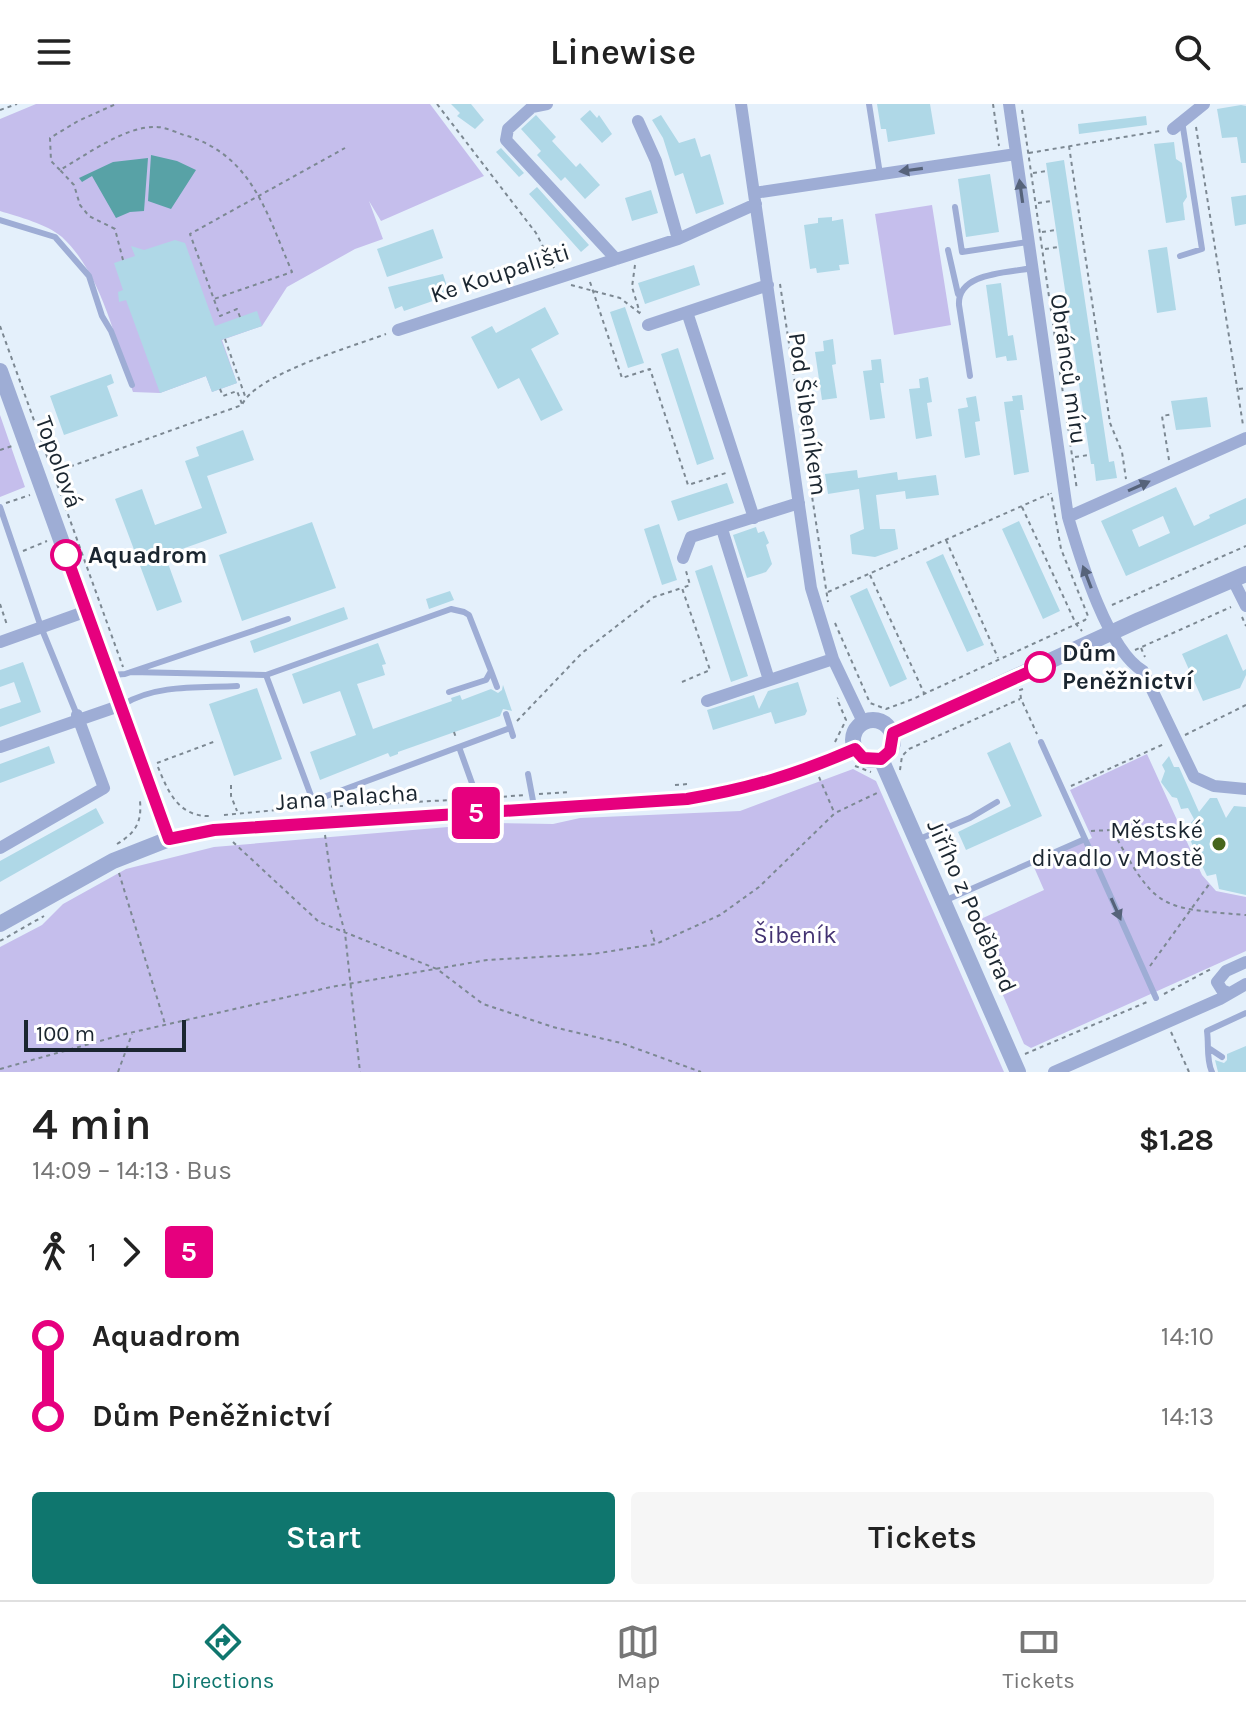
<!DOCTYPE html>
<html lang="en">
<head>
<meta charset="utf-8">
<style>
	body { margin:0; font-family:Karla,sans-serif; background:#f6f6f6; color:#222; height:100vh; display:flex; flex-direction:column; font-size:30px; white-space:nowrap }
	* { box-sizing:border-box; margin:0 }
	p { font-size:26px; color:#767676 }
	.icon { flex:none; width:44px; height:44px; fill:none; stroke:currentColor; stroke-width:2; stroke-linecap:round; stroke-linejoin:round }
	.map { position:relative; height:968px; overflow:hidden }
	.details { display:flex; flex-direction:column; background:#fff; flex:1 }
	.details>* { flex:none }
	.badge { padding:0 16px; border-radius:6px; font-size:28px; line-height:52px }
	.scale { position:absolute; left:24px; bottom:20px; width:162px; box-sizing:border-box; padding-left:8px; border:4px solid #1b2630; border-top:0; font-size:22px; line-height:28px; white-space:nowrap; color:#1b2630; -webkit-text-stroke:6px #fff; paint-order:stroke }
	.map>.badge { position:absolute; translate:-50% -50%; box-shadow:0 0 0 4px #fff }
	.legs { display:flex; align-items:center; gap:12px; height:88px; padding:0 32px; font-size:26px }
	.legs p { margin-inline-start:auto }
	.summary { display:flex; align-items:center; justify-content:space-between; height:136px; padding:0 32px }
	h1 { font-size:44px; font-weight:600; line-height:60px }
	.primary-button { display:flex; gap:16px; margin-top:auto; padding:16px 32px }
	.primary-button a { flex:1; height:92px; border-radius:8px; background:#0f766e; color:#fff; font-size:32px; font-weight:600; line-height:92px; text-align:center }
	.primary-button a+a { background:#f6f6f6; color:#222 }
	ul { padding:0 32px; list-style:none }
	li { display:flex; align-items:center; gap:28px; height:80px; font-size:30px }
	li i { display:grid; place-items:center; width:12px; height:100%; margin:0 10px; background:currentColor }
	li i::after { content:''; width:20px; height:20px; margin:-10px; border:6px solid; border-radius:50%; background:#fff }
	li p { margin-inline-start:auto }
	li:first-child i { background:linear-gradient(#0000 50%,currentColor 0) }
	li:last-child i { background:linear-gradient(currentColor 50%,#0000 0) }
	header { display:flex; justify-content:space-between; align-items:center; height:104px; padding:0 32px; background:#fff; font-size:36px; font-weight:600 }
	.dock { display:flex; justify-content:space-around; align-items:center; height:112px; border-top:2px solid #e0e0e0; background:#fff; font-size:22px; color:#767676 }
	.dock a { display:grid; justify-items:center; gap:4px }
	.dock .active { color:#0f766e }
	.map>svg:first-child { display:block }
	.green { fill:#c5beec }
	.water { fill:#58a2a6 }
	.building { fill:#afd8e7; fill-rule:evenodd }
	.lines { fill:none; stroke-linecap:round; stroke-linejoin:round }
	.path { stroke:#7c8892; stroke-width:2; stroke-dasharray:4 4; stroke-linecap:butt }
	.service { stroke:#9eadd5; stroke-width:6 }
	.minor { stroke:#9eadd5; stroke-width:12 }
	.tertiary { stroke:#9eadd5; stroke-width:16 }
	.oneway { fill:#56637a }
	.line-1-casing { stroke:#fff; stroke-width:18 }
	.line-1 { stroke:#e6007e; stroke-width:12 }
	.stop-1-dot { fill:#fff; stroke:#e6007e; stroke-width:4 }
	.poi-dot { fill:#47661c; stroke:#fff; stroke-width:3 }
	.labels { text-anchor:middle; dominant-baseline:central; stroke-width:6; stroke-linejoin:round; paint-order:stroke }
	.street-label { font-size:24px; fill:#1b2630; stroke:#fff }
	.stop-label { font-size:24px; font-weight:bold; fill:#1b2630; stroke:#fff; text-anchor:start }
	.poi-label { font-size:24px; fill:#1b2630; stroke:#fff; text-anchor:end }
	.park-label { font-size:24px; fill:#433372; stroke:#fff }
</style>
</head>
<body>
<header><svg class="icon" aria-label="menu" viewBox="0 0 24 24"><path d="M4 6h16M4 12h16M4 18h16"/></svg>Linewise<svg class="icon" aria-label="search" viewBox="0 0 24 24"><circle cx="10" cy="10" r="6"/><path d="M15 15l6 6"/></svg></header>
<div class="map">
<svg width="1246" height="968" viewBox="0 0 1246 968">
	<rect width="100%" height="100%" fill="#e4f0fb"/>
	<path class="green" d="M36,0H430L484,72L381,117L369,97L383,135L355,145L287,183L262,222L222,236L237,279L212,288L206,272L160,289L133,288C116,238 102,170 62,133C47,120 19,113 0,107V15Z
		M932,101L951,221L894,231L875,110Z
		M0,311L25,383L0,393Z
		M1147,650L1202,771L1216,787L1246,793V847L1031,944L1024,940L972,819L1044,786L1033,761L1092,734L1070,686Z
		M853,665L876,677L1004,968H0V843L42,821L63,800L126,765L214,743L495,719L553,720L580,714L740,707Z"/>
	<path class="water" d="M151,51L177,57L196,66L171,105L148,97Z
		M148,54L144,107L130,108L116,114L92,72L82,78L79,74L113,58Z"/>
	<path class="building" d="M451,0H471L484,16L475,25L457,12L460,9Z
		M877,0H930L935,30L888,38L886,25H881Z
		M1241,1L1246,2V59H1241L1237,33L1222,34L1217,5Z
		M590,6L597,14L599,11L612,30L602,39L580,15Z
		M536,11L556,33L552,37L576,63L580,59L600,81L585,95L565,73L561,77L537,51L541,47L521,25Z
		M661,11L679,39L695,34L701,53L710,50L724,100L696,110L683,69L675,72L663,34L652,16Z
		M1146,12L1147,21L1079,30L1078,20Z
		M1174,38L1176,55L1182,59L1187,93L1183,99L1185,116L1166,119L1154,40Z
		M501,44L524,69L519,73L496,48Z
		M1064,56L1109,358L1114,357L1117,374L1096,377L1094,360H1091L1046,59Z
		M990,70L999,128L966,133L958,75Z
		M537,83L589,141L581,148L529,90Z
		M651,86L658,109L632,117L625,94Z
		M1246,91V120L1235,122L1231,93Z
		M832,113V117L843,115L849,160L839,161L840,166L817,169L816,164L810,165L804,121L818,119V114Z
		M433,125L443,154L387,173L377,145Z
		M175,136L185,139L215,222L257,207L262,222L221,236L237,279L212,288L206,272L160,289L126,196L119,198L118,188L123,186L114,159L135,152L131,142L144,146Z
		M1167,143L1176,206L1157,209L1148,146Z
		M694,161L700,181L645,200L638,179Z
		M443,170L450,191L404,207L402,202L395,205L388,183Z
		M1001,179L1008,232L1013,231L1017,256L1007,257L1006,252L996,254L986,181Z
		M545,203L559,230L531,245L563,306L541,317L519,274L498,285L471,233L492,222L496,229Z
		M625,203L644,259L628,264L610,208Z
		M833,235L836,260L832,261L837,294L822,296L815,248L824,247L823,237Z
		M678,244L714,355L697,361L661,250Z
		M881,255L884,279H880L885,314L870,316L863,267L872,266L871,256Z
		M111,270L114,279L107,282L118,312L64,331L50,292Z
		M928,273L932,298L927,299L932,332L916,335L909,285L920,284L919,275Z
		M1022,291L1024,306H1020L1029,368L1014,371L1004,298L1013,297L1012,292Z
		M976,292L980,317L975,318L980,351L965,354L958,305L968,303L966,294Z
		M1207,293L1211,323L1176,326L1171,297Z
		M243,326L254,356L207,372L227,429L165,451L182,498L157,507L115,395L142,385L155,421L202,404L185,357L199,352L196,343Z
		M857,366L858,374L897,368L898,376L936,371L939,391L906,395L905,387L876,391L880,425H895L898,445L875,453L852,450L850,431L864,425L859,385L828,390L825,370Z
		M727,379L734,399L678,417L671,397Z
		M1176,383L1194,422L1210,414L1209,411L1246,394V420L1126,472L1101,417ZM1163,412L1170,429L1139,443L1132,426Z
		M1019,417L1060,507L1043,515L1002,425Z
		M312,418L336,484L242,517L219,451Z
		M659,420L677,476L662,481L644,425Z
		M756,423L758,429L764,427L769,439L766,441L772,460L766,468L747,474L733,431Z
		M943,450L984,541L967,548L926,458Z
		M712,461L748,572L731,578L695,467Z
		M867,484L907,575L890,583L850,492Z
		M450,487L454,496L429,505L426,495Z
		M344,503L348,515L254,549L250,537Z
		M1227,530L1243,567L1246,565V571L1240,584L1203,597L1182,550Z
		M378,539L386,560L382,561L385,571L357,580L373,625L452,597L451,594L460,591L462,596L491,585L498,589L502,586L503,581L512,607L503,605L500,612L398,648V650L390,653L388,649L320,676L310,648L356,631L340,587L303,600L292,570Z
		M23,558L41,608L0,623V605L21,598L14,578L0,583V566Z
		M798,578L807,607L805,611L775,620L771,608L713,626L707,606L754,591L759,605L768,587Z
		M257,584L282,655L234,672L209,600Z
		M1010,638L1042,712L966,746L958,728L1011,702L987,649Z
		M49,642L55,659L0,679V660Z
		M1169,652L1174,663H1179L1199,708L1210,694H1217L1226,714L1234,702L1246,703V791L1219,785L1216,770L1207,772L1198,753L1204,746L1194,745L1186,725L1194,715L1188,704L1181,705L1177,694L1172,693L1161,678L1165,667L1162,661Z
		M96,704L104,719L0,778V757Z
		M1246,942V968H1218L1215,956L1224,959L1227,956V950Z"/>
	<g class="lines">
		<path class="path" d="M437,0L536,129L554,164
			M993,0L999,42
			M0,6L17,0
			M1022,6L1077,386
			M1196,23L1243,321
			M1069,42L1110,319L1122,348L1126,375
			M1029,49L1160,27
			M60,66L51,57L50,34L78,17L116,0
			M1033,69L1047,67
			M1038,99L1051,97
			M1042,128L1056,126
			M1045,145L1058,143
			M123,156L115,125L89,112L80,101L74,81L60,66C86,51 124,23 154,23C163,22 175,28 184,31C252,50 267,110 292,168L214,195
			M635,161L632,183L640,209
			M590,178L622,274L650,265L688,381L726,369
			M780,180L828,498
			M571,181L620,194L641,210
			M1053,203L1067,201
			M240,213L237,205L220,212L190,130L345,44
			M1056,221L1069,218
			M0,222L123,563
			M225,235L245,292
			M1060,249L1074,247
			M1064,278L1078,276
			M220,285L223,292L237,287L242,300
			M1239,285L1246,284
			M1067,296L1081,294
			M1071,325L1085,323
			M0,346L12,342
			M1075,353L1089,351
			M1169,356L1162,312L1173,310
			M55,368L242,301C254,271 354,242 386,230
			M6,399L30,391
			M1022,403L1076,520L1082,527
			M946,436L998,554
			M23,447L47,437
			M870,471L924,589
			M828,488L1049,390
			M0,500L7,521
			M1112,501L1246,442
			M1242,513L1246,522
			M835,519L870,599L886,605L913,595L1085,516L1088,512L1061,445L1051,389
			M1141,544L1145,553
			M1135,546L1231,503
			M1094,552L1105,557L1114,554
			M682,578L710,566L682,484L690,481L686,467
			M1023,585L1020,586L1021,595L1037,630
			M517,617L582,549L654,493L682,484
			M454,628L456,634
			M1185,631L1246,601
			M835,638L846,616L837,595L838,594
			M157,659L216,637
			M855,662L871,668
			M158,663C168,688 179,713 210,712
			M900,666L902,652L909,645L1020,595
			M819,673L834,708
			M231,681V692L237,707
			M675,681L688,680
			M1071,682L1164,640
			M539,690L569,688
			M487,694L525,691
			M323,703L469,695
			M224,711L309,703
			M1091,727L1112,726C1156,804 1156,804 1246,811
			M325,731L332,781L345,829L360,968
			M233,738L319,818L437,865L483,900L553,923L621,939L701,968
			M117,740C135,729 142,719 140,697
			M119,769L165,920
			M651,826L655,839
			M0,837L44,812
			M1150,862L1210,779
			M1164,890L1211,865
			M1171,928L1189,968
			M1025,950L1147,898
			M0,965L125,930L331,883L487,856L593,850L656,840L720,811L759,783L835,709L879,688
			M118,968L132,930"/>
		<path class="service" d="M869,0L880,70
			M955,103L962,148L1028,138
			M0,116L55,133L89,172L102,212L111,227L132,281
			M948,146L958,190
			M1180,152L1202,145L1182,17
			M970,272L959,201C957,168 1009,169 1032,164
			M0,403L41,523L77,611
			M491,567L497,583
			M131,568L266,571L451,505L464,508L469,511L491,567L486,576L449,588
			M111,571L125,570L288,515
			M266,571L313,697L510,624
			M124,600C157,580 200,584 237,582
			M506,610L513,632
			M1041,638L1085,735
			M459,643L482,707
			M528,670L534,702
			M917,736L970,714L997,698
			M944,797L1085,735L1156,894
			M1210,945L1222,953
			M1212,968C1206,956 1209,941 1207,927L1246,909"/>
		<path class="minor" d="M547,0L532,3L508,25L506,36L616,155
			M741,0L811,484L833,555L863,618
			M1009,0L1068,413C1080,453 1107,546 1143,567L1194,673L1214,682L1246,685
			M638,17L656,57L678,135
			M1173,25L1204,0
			M754,89L1016,50
			M687,208L754,414
			M648,221L768,181
			M398,226L678,135L756,100
			M1068,413L1246,334
			M722,425L769,576
			M683,454L691,433L799,399
			M1233,476L1246,502
			M0,538L87,507
			M707,597L833,555
			M0,643L122,601
			M0,744L104,684L77,611
			M1229,889L1222,886L1217,878L1226,867L1246,858
			M1054,968L1220,895L1246,880"/>
		<path class="tertiary" d="M0,267L169,735
			M853 636a20 20 0 1 1 40 0a20 20 0 1 1-40 0Z
			M893,629L1139,516L1246,470
			M881,655L1018,968
			M0,820L113,757L169,735L214,726L687,695C748,684 798,670 855,645"/>
	</g>
	<defs><path id="oneway-solid" d="M-6-.8H1V-3.2L6.5 0L1 3.2V.8H-6Z" transform="scale(2)"/></defs>
	<g class="oneway">
		<use href="#oneway-solid" transform="translate(911 66) rotate(172)"/>
		<use href="#oneway-solid" transform="translate(1021 87) rotate(-98)"/>
		<use href="#oneway-solid" transform="translate(1139 382) rotate(-24)"/>
		<use href="#oneway-solid" transform="translate(1087 473) rotate(-111)"/>
		<use href="#oneway-solid" transform="translate(1116 805) rotate(66)"/>
	</g>
	<g class="lines">
		<defs>
			<path id="line-1" d="M66,451L169,735L214,726L687,695C748,685 798,670 855,645L863,654L881,655L890,647L893,629L1040,563"/>
		</defs>
		<use href="#line-1" class="line-1-casing"/>
		<use href="#line-1" class="line-1"/>
	</g>
	<g class="stop-1-dot">
		<circle cx="66" cy="451" r="14"/>
		<circle cx="1040" cy="563" r="14"/>
	</g>
	<circle class="poi-dot" cx="1219" cy="740" r="8"/>
	<g class="labels">
		<g class="street-label">
			<text transform="translate(500 169) rotate(-18)">Ke Koupališti</text>
			<text transform="translate(1069 265) rotate(82)">Obránců míru</text>
			<text transform="translate(808 310) rotate(82)">Pod Šibeníkem</text>
			<text transform="translate(59 358) rotate(70)">Topolová</text>
			<text transform="translate(347 693) rotate(-4)">Jana Palacha</text>
			<text transform="translate(972 802) rotate(66)">Jiřího z Poděbrad</text>
		</g>
		<g class="stop-label">
			<text x="88" y="451">Aquadrom</text>
			<text x="1062" y="549">Dům<tspan x="1062" dy="28">Peněžnictví</tspan></text>
		</g>
		<g class="poi-label">
			<text x="1203" y="726">Městské<tspan x="1203" dy="28">divadlo v Mostě</tspan></text>
		</g>
		<g class="park-label">
			<text x="795" y="831">Šibeník</text>
		</g>
	</g>
</svg>
<div class="scale">100 m</div>
<b class="badge" style="left:476px;top:709px;background:#e6007e;color:#fff">5</b>
</div>
<section class="details">
<div class="summary"><div><h1>4 min</h1><p>14:09 – 14:13 · Bus</p></div><b>$1.28</b></div>
<div class="legs"><svg class="icon" aria-label="walk" viewBox="0 0 24 24"><circle cx="13" cy="4" r="2"/><path d="M13 8l-2 6 4 7M11 14l-3 7M7 12l3-4h3l4 4"/></svg>1<svg class="icon" aria-label="forward" viewBox="0 0 24 24"><path d="M9 5l7 7-7 7"/></svg><b class="badge" style="background:#e6007e;color:#fff">5</b></div>
<ul>
<li><i style="color:#e6007e"></i><b>Aquadrom</b><p>14:10</p></li>
<li><i style="color:#e6007e"></i><b>Dům Peněžnictví</b><p>14:13</p></li>
</ul>
<div class="primary-button"><a>Start</a><a>Tickets</a></div>
</section>
<nav class="dock">
<a class="active"><svg class="icon" aria-label="directions" viewBox="0 0 24 24"><path d="M12 3l9 9-9 9-9-9zM9 14v-3h6M13 9l2 2-2 2"/></svg>Directions</a>
<a><svg class="icon" aria-label="map" viewBox="0 0 24 24"><path d="M3 6l6-2 6 2 6-2v14l-6 2-6-2-6 2zM9 4v14M15 6v14"/></svg>Map</a>
<a><svg class="icon" aria-label="tickets" viewBox="0 0 24 24"><path d="M3 7h18v10H3zM15 7v10"/></svg>Tickets</a>
</nav>
</body>
</html>
